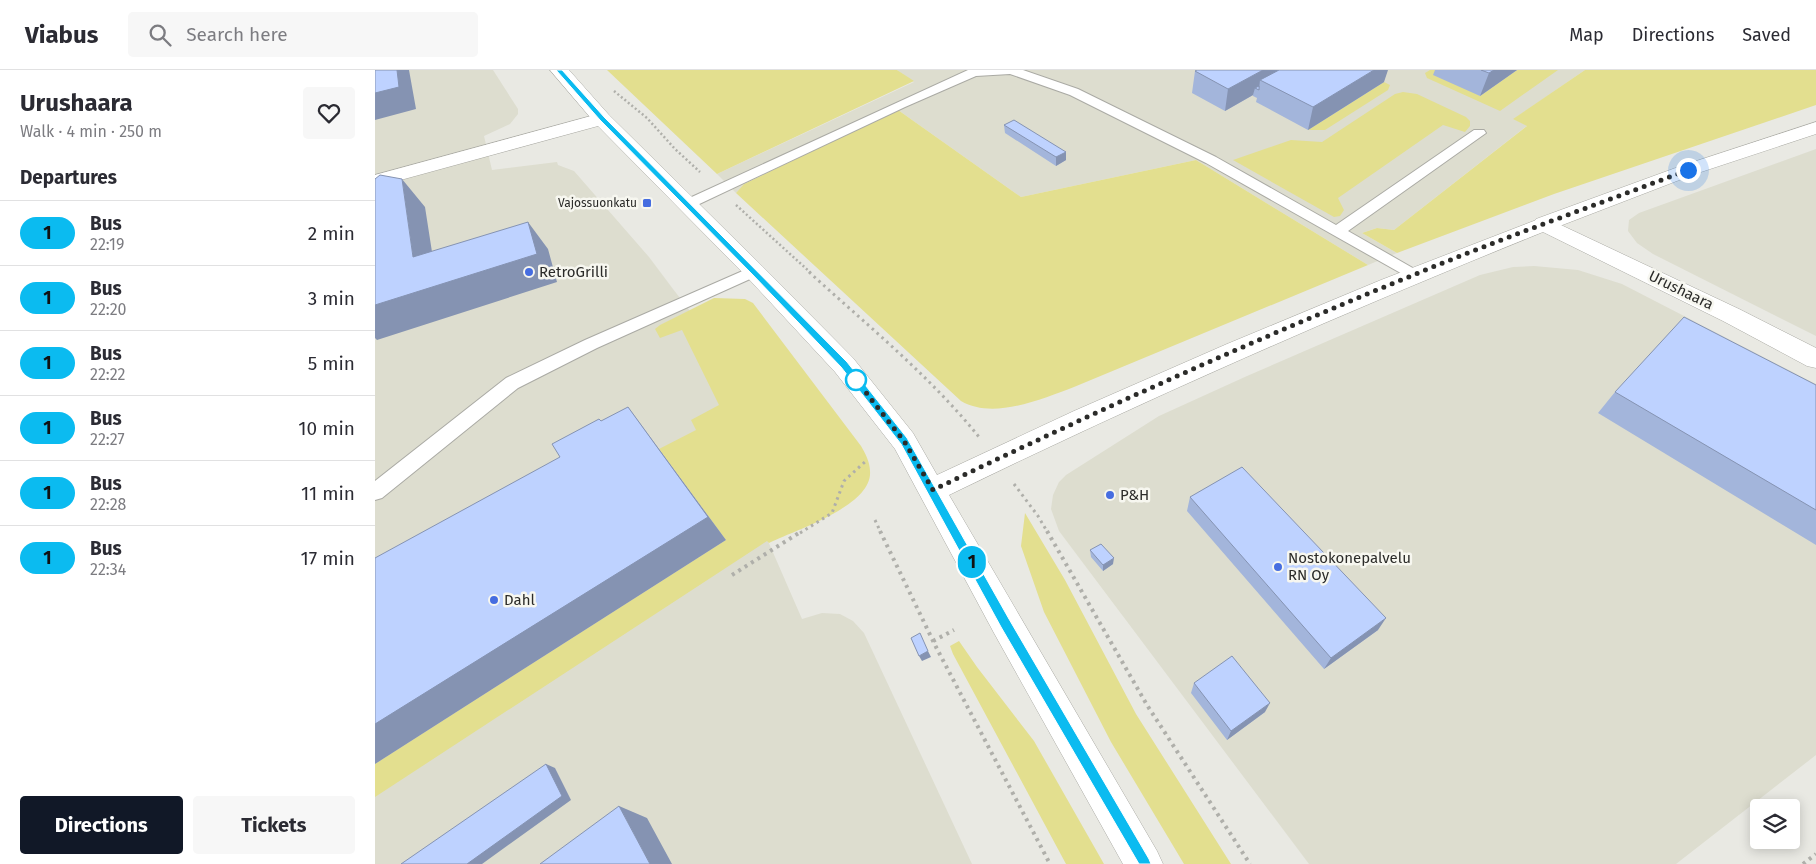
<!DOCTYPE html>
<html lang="en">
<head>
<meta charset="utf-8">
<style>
	body { margin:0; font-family:"Fira Sans",sans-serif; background:#f7f7f7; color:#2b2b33; height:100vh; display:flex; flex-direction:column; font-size:19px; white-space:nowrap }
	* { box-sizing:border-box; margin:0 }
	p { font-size:16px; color:#7c7c81 }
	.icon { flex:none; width:28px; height:28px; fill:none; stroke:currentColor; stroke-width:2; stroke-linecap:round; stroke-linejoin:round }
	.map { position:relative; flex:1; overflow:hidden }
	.sheet { display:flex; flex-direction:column; background:#fff; width:375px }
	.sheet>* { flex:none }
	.badge { padding:0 10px; border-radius:16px; font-size:18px; line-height:32px }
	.fabs { position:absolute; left:1375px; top:729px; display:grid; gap:10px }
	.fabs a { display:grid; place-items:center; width:50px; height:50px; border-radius:5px; background:#fff; box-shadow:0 2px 12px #0003; font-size:25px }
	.you { position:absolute; width:25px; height:25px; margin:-12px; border:4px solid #fff; border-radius:50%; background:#1a73e8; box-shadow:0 0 0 8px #1a73e833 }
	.map>.badge { position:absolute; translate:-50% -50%; box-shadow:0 0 0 2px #fff }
	h2 { padding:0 20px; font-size:19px; line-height:45px }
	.round { display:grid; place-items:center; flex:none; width:52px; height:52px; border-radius:5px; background:#f7f7f7 }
	.headline { display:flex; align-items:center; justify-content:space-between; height:85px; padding:0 20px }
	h1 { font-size:24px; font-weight:700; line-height:38px }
	.action { display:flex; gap:10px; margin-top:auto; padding:10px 20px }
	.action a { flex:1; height:58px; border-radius:5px; background:#111827; color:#fff; font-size:20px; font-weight:700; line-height:58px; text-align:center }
	.action a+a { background:#f7f7f7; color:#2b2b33 }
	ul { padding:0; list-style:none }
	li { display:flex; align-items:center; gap:15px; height:65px; padding:0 20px; border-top:1px solid #e1e1e2 }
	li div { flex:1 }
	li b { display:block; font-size:19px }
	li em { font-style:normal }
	li .badge { min-width:55px; font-weight:700; text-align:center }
	header { display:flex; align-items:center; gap:30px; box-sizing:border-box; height:70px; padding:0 25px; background:#fff; border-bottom:1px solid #e1e1e2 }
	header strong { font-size:24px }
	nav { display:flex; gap:28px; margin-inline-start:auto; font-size:18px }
	.search { width:350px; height:45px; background:#f7f7f7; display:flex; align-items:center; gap:12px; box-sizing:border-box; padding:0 18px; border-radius:5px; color:#7c7c81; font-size:19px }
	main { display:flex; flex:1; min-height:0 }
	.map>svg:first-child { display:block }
	.built { fill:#ddddcf }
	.green { fill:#e3df8f }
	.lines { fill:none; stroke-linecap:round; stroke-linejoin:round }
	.service-casing { stroke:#aaaaa4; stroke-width:2 }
	.minor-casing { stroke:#aaaaa4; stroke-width:1 }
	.tertiary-casing { stroke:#aaaaa4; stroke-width:1 }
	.path-far2 { stroke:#afafaa; stroke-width:2.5; stroke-dasharray:2 2.5; stroke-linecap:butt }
	.path-far1 { stroke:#afafaa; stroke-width:3; stroke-dasharray:2.5 4; stroke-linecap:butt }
	.path { stroke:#afafaa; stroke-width:4; stroke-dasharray:3 4.5; stroke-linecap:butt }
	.service { fill:#fff; fill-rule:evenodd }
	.minor { fill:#fff; fill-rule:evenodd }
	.tertiary { fill:#fff; fill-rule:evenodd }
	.wall { fill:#a3b5db }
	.shaded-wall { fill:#8593b2 }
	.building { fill:#bed2ff; stroke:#8593b2 }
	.line { fill:#0bbbf0; stroke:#fff }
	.walk { stroke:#2b2b29; stroke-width:5; stroke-dasharray:0 9 }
	.poi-dot { fill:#466de0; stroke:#f7f7f0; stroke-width:2 }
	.stop-dot { fill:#fff; stroke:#0bbbf0; stroke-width:2.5 }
	.labels { text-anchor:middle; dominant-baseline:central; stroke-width:5; stroke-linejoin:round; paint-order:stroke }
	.far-poi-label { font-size:12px; fill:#2b2b29; stroke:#f7f7f0; text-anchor:end }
	.poi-label { font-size:15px; fill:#2b2b29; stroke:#f7f7f0; text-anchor:start }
	.street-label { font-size:15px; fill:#2b2b29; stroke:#f7f7f0 }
</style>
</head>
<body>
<header>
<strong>Viabus</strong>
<div class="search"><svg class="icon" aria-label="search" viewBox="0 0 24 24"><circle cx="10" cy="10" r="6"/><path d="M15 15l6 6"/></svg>Search here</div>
<nav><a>Map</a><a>Directions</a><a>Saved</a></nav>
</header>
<main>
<section class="sheet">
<div class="headline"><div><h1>Urushaara</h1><p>Walk · 4 min · 250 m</p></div><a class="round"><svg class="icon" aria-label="heart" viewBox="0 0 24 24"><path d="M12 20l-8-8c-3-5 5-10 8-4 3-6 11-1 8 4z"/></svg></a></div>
<h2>Departures</h2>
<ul>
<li><span class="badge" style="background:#0bbbf0;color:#111">1</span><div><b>Bus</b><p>22:19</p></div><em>2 min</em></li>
<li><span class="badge" style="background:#0bbbf0;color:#111">1</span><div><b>Bus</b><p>22:20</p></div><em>3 min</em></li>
<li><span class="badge" style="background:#0bbbf0;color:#111">1</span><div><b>Bus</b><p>22:22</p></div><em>5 min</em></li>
<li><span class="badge" style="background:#0bbbf0;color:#111">1</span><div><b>Bus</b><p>22:27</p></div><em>10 min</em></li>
<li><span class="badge" style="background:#0bbbf0;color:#111">1</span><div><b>Bus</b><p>22:28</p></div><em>11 min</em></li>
<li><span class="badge" style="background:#0bbbf0;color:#111">1</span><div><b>Bus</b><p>22:34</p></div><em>17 min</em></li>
</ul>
<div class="action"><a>Directions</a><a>Tickets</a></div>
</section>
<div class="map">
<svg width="1441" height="794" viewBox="0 0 1441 794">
	<rect width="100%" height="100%" fill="#e9e9e3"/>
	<path class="built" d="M0,0H118L143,39V44L135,54L109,66L117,100L182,92L183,95L199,101L274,187L298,219L315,241L393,471L427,549L447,543L465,544L478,551L489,563L597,794H0Z
		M522,0H1210L1139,49L1153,55L1019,160L1002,158L987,163L1022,183L993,195L821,90L646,127L523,40L369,114L361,123L342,104L539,12Z
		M1441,79V266L1278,184L1262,173L1253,161L1254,150L1264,143Z
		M1159,196L1203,200L1247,214L1441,314V685L1301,794H934L684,461L676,439L678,425L684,412L691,405L784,346L872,306L1105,205L1138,197Z"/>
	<path class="green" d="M232,0H522L539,11L342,104Z
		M1055,0H1065L1105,26L1142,0H1183L1125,41L1052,8L1050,3Z
		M1210,0H1441V35L1179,124L1022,183L987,163L1002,158L1019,160L1152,56L1138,49Z
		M1009,12L1015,15L1013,20L950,60H933Z
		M1028,22L1042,24L1091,47L1095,51V56L1090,62L1068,55L963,128L969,140L965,146L959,147L858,90L916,70L947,72L1020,24Z
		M523,40L646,127L821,90L993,195L699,317C667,329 618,350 586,331L361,123L369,114Z
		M339,228L370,229L378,233L486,376C490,383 495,392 495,401C498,436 420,460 394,473L392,471L0,727V694L351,470L284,379L321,360L316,350L344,335L307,260L285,268L280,259L285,255Z
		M650,443L690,510L761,644L856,794H809L736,672L669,542L646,476Z
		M584,571L602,597L659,671L729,794H691L578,584L575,576Z"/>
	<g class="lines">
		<defs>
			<path id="service" d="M593,0H648L703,19L841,87L961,155L1099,60H1109L1111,63L973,161L1043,201L1046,205L1043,209L1038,210L831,93L695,25L635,4L601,6L530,37L318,137H308L306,134L308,131Z
				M379,196L384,197L387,201L384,205L222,278L143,318L7,428L0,430V411L131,308L210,270Z"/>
			<path id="minor" d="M227,43L234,45L236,49L234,53L0,117V105Z
				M1441,52V64L1320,104L1177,159L1169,161L1161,159L1158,154L1161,149L1306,96Z"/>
			<path id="tertiary" d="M175,0H194L234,45L387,196L478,288L538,363L562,405L699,341L852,274L1006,210L1169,147L1364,239L1441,278V298L1432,296L1348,251L1168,162C967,243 769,330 574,425L782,781L788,794H748L619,563L520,379L460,302L371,206L220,53Z"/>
		</defs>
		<use href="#service" class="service-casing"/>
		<use href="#minor" class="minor-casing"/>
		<use href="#tertiary" class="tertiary-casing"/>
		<path class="path-far2" d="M239,21L272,48L300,79L325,102
			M361,135L436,203"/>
		<path class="path-far1" d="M434,202C492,255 555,306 604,367
			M639,414L663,446L673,463
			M500,450L506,463
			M425,463L457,443L469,411L492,390"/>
		<path class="path" d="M505,461L561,577L675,794
			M672,461L772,635L875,794
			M357,505L427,461
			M558,571L579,560
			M1428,794L1441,784"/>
		<use href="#service" class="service"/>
		<use href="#minor" class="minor"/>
		<use href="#tertiary" class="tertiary"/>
	</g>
	<path class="wall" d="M1060,0H1142L1105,26L1058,5Z
		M820,1L1009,12L933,60L881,32L882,28L878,26V25L850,41L817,23Z
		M629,55L691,82V90L681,96L630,63Z
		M1441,315V475L1223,343L1240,322Z
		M815,427L1003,560L949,599L812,441Z
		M715,480L738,494L728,501L716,487Z
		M819,613L890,642L852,670L816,623Z"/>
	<path class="shaded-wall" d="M22,0H34L41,39L0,50V23Z
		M888,0H924L885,10L884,20L880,18L878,25L850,41L853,19Z
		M999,0H1013L1009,12L933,60L938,37Z
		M1119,0H1142L1105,26L1114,3Z
		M691,82V90L681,96V87Z
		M27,109L50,137L62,214L38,187Z
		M153,152L173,179L182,212L2,270L0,268V235Z
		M253,337L351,470L0,694V654Z
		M739,488L738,494L728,501V495Z
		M1011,548L1003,560L949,599L956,588Z
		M553,581L556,587L547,591L544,586Z
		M895,633L890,642L852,670L856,661Z
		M171,694L180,698L196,730L107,794H92Z
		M244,736L272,748L297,794H275Z"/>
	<path class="building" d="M0,0H22L24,17L0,23Z
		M822,0H888L853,19L820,1Z
		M904,0H999L938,37L885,10Z
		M1106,0H1119L1114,3Z
		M884,16V20L880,18Z
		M639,50L691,82L681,87L629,55Z
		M5,105L27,109L38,187L153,152L162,184L0,235V109Z
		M1309,247L1441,315V440L1240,322Z
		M253,337L333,447L0,654V488L185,387L177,374L224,349L226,351Z
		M867,397L1011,548L956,588L815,427Z
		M726,474L739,488L728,495L715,480Z
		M545,563L553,581L544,586L536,568Z
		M857,586L895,633L856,661L819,613Z
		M171,694L187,726L92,794H26Z
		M244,736L275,794H165Z"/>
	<path class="line" d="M181,0H187L230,48L472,292L532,368L634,549L774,789L776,794H764L626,557L526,374L466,297L376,203L225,50Z"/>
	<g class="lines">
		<path class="walk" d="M481,310L478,306L529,371L558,420C715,344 874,272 1036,206C1127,168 1221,135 1313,100"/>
	</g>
	<g class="poi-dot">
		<rect x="267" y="128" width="10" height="10" rx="2.5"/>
		<circle cx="154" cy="202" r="5"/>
		<circle cx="735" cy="425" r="5"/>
		<circle cx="903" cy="497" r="5"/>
		<circle cx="119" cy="530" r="5"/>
	</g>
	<circle class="stop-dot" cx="481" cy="310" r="10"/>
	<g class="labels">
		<g class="far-poi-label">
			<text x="262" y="133">Vajossuonkatu</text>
		</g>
		<g class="poi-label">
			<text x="164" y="202">RetroGrilli</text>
			<text x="745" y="425">P&amp;H</text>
			<text x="913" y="488">Nostokonepalvelu<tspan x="913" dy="17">RN Oy</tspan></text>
			<text x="129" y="530">Dahl</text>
		</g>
		<g class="street-label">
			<text transform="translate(1306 220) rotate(26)">Urushaara</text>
		</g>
	</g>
</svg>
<div class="fabs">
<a><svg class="icon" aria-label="layers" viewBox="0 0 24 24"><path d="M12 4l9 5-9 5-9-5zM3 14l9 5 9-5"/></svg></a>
</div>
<div class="you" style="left:1313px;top:100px"></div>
<b class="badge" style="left:597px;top:492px;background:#0bbbf0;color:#111">1</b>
</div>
</main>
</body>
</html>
